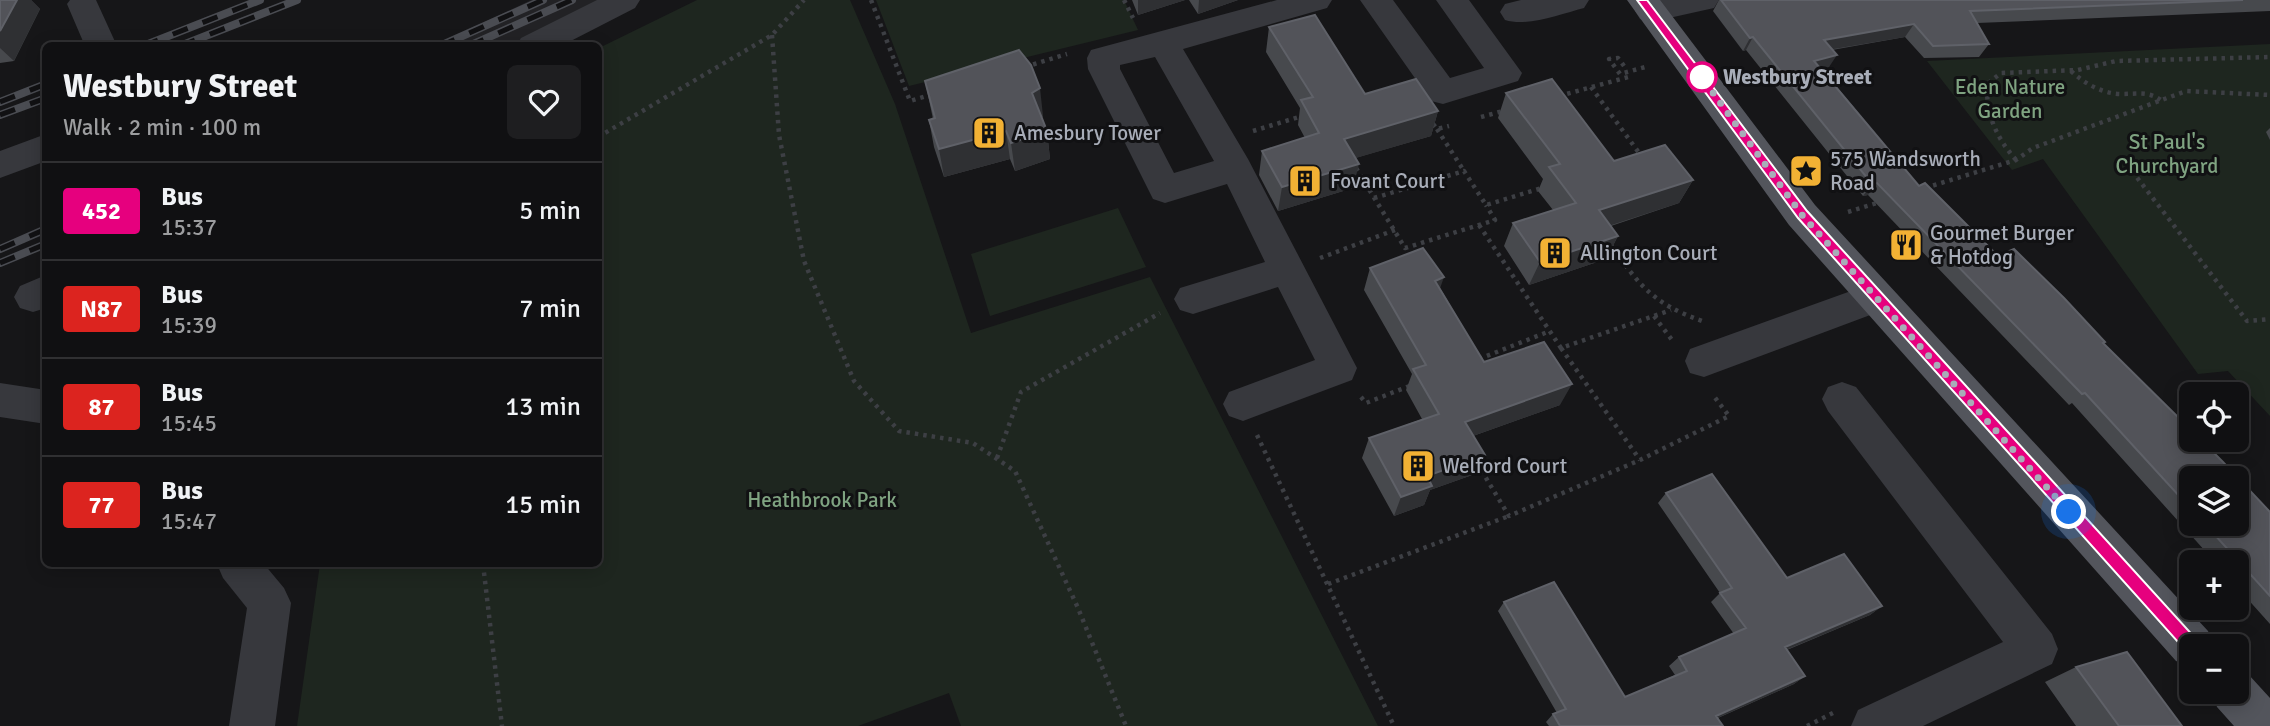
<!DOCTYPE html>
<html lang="en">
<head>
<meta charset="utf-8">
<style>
	body { margin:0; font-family:Signika,sans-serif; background:#1e1e20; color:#f1f3f6; height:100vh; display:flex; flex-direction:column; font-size:26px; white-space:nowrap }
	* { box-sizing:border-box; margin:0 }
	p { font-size:23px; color:#9c9d9f }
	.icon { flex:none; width:38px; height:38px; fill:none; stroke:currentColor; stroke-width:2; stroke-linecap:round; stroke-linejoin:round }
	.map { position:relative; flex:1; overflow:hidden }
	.side { position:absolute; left:42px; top:42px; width:560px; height:525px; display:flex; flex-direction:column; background:#101012; border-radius:10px; box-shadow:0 4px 18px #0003,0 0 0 2px #303032 }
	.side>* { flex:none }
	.badge { padding:0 14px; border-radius:5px; font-size:24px; line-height:46px }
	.tools { position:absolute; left:2179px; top:382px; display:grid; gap:14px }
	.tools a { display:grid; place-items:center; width:70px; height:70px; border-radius:10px; background:#101012; box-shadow:0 4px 18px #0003,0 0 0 2px #303032; font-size:35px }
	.you { position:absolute; width:35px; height:35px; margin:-18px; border:5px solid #fff; border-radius:50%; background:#1a73e8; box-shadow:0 0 0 10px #1a73e833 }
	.map>.badge { position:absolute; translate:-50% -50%; box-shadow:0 0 0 4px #fff }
	.round { display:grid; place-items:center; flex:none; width:74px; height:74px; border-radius:10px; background:#1e1e20 }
	.summary { display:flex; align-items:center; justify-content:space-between; height:119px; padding:0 21px }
	h1 { font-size:33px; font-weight:700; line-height:52px }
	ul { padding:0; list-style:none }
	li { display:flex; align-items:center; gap:21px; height:98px; padding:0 21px; border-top:2px solid #303032 }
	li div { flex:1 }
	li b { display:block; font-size:26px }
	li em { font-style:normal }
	li .badge { min-width:77px; font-weight:700; text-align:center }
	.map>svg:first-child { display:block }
	.built { fill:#222225 }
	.green { fill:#1e261f }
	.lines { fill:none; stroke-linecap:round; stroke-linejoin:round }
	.path { stroke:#3d3f44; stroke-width:4.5; stroke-dasharray:3.5 5; stroke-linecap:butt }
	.minor { fill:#37383d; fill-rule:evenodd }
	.major { fill:#53555c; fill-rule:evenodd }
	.rail-casing { stroke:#4a4c52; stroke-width:8 }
	.rail { stroke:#111113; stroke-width:5; stroke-dasharray:16; stroke-linecap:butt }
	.wall { fill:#47494d; fill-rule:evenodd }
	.shaded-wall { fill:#2f3033 }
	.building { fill:#525359; stroke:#5f6168; stroke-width:2 }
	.line { fill:#e6007e; stroke:#fff; stroke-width:2 }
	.walk { stroke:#a8adb8; stroke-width:7; stroke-dasharray:0 12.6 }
	.stop-dot { fill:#fff; stroke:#e6007e; stroke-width:3.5 }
	.labels { text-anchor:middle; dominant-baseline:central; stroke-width:6; stroke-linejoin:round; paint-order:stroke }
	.stop-label { font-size:21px; font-weight:bold; fill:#a8adb8; stroke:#111113; text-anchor:start }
	.park-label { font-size:21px; fill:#7fa381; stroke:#111113 }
	.poi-label { font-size:21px; fill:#a8adb8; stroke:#111113; text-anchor:start }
</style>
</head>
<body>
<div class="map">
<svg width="2270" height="726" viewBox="0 0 2270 726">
	<rect width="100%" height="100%" fill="#161618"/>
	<path class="built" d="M531,0H611L517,45L434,46Z"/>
	<path class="green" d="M697,0H850L895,104L971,333L1150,277L1378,726H961L949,693L858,726H297L320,564H598L599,48Z
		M876,0H1124L1138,30L909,86Z
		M2270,44V416L2228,371L2198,374L2043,159L2012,170L1927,61Z
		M1118,208L1146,267L990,316L971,254Z"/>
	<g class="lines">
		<path class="path" d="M871,0L910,101L933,94
			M1124,0L1133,18
			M772,35L779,135L804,261L854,381L899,431L973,443L1015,471L1078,608L1126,726
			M1624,66L1618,58L1609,59L1620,74L1649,66
			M1025,67L1067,54
			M2071,71C2085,84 2103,94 2122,94C2137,94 2148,91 2161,100
			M1591,87L1642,157
			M1559,96L1632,76
			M1481,117L1503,111
			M1433,124L1437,129L1449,126
			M1437,129L1464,171
			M1253,131L1302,116
			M598,137L772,35L804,0
			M2016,160C1996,137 1986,115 1987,84L2001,73L2078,70L2116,61L2270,57
			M1356,168L1405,248L1495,220L1486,205
			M2132,171L2247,321L2270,319
			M1925,188L2016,160L2033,148L2186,91L2270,95
			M1374,198L1464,171L1486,205L1542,188
			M1848,212L1880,202
			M1479,225L1561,348L1671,310
			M1610,244C1640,286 1652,303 1702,321
			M1320,258L1395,230
			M1654,316L1672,340
			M1561,348L1640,460
			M1479,359L1550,331
			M1361,397L1366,403L1412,385
			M1257,435L1394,726
			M997,458L1021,392L1160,313
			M1477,463L1509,516L1640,460L1729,416L1713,395
			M483,564L502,726
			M1328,584L1509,516
			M1807,726L1835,712"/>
		<path class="minor" d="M70,0H96L117,46H85L67,4Z
			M597,0H640L635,8L561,46H516L521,38Z
			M1277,0H1332L1327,8L1183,49L1248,159L1357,368L1352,380L1243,421L1229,416L1223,404L1229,392L1315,360L1278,287L1193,314L1180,310L1174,299L1180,288L1265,262L1227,184L1165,203L1153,199L1088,69L1087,58L1091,50ZM1155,57L1214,161L1174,173L1120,69V65Z
			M1360,0H1393L1450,78L1484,68L1436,0H1469L1522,73L1518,81L1443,104L1431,101Z
			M1521,0H1589L1584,8C1561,14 1528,27 1505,20L1500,12L1505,4Z
			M1651,0H1719L1714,8L1651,22L1640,19L1635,11L1640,3Z
			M46,134V161L0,178V151Z
			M46,275V308L33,312L20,308L14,297L20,286Z
			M1876,282L1889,286L1895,297L1889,308L1704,377L1690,373L1685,361L1690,349Z
			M1842,382L1856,387L2052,634L2058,649L2052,664L1923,726H1851L1858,710L2003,642L1828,411L1822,399L1828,387Z
			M0,383L46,390V424L0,417Z
			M217,564H264L284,588L291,603L275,726H229L247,608L223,578Z"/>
		<path class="major" d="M1627,0H1660L1815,205L2208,631L2214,646H2191V667L2176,661L1789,225Z
			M2236,670L2249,675L2270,698V726H2234L2217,707L2211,691H2236Z"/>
		<defs>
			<path id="rail" d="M143,46L260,0
				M180,46L297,0
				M440,46L543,0
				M469,46L572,0
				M0,102L46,84
				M0,115L46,98
				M0,249L46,229
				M0,263L46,244"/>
		</defs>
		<use href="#rail" class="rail-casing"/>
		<use href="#rail" class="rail"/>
	</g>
	<path class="wall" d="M0,0H31L40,9L14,61L0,63Z
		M1132,0H1185L1138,15Z
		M1189,0H1238L1198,14Z
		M1719,0H2270V11L1977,23L1989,44L1979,57L1924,58L1905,37L1832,50L1829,67L1822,69L1919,186L1998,256L2103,344L2270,512V624L2236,586V562H2215L2072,403L2069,405L1868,195L1863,196L1746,50L1743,51L1713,11ZM2191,478L2236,523H2191Z
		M1269,27L1365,94L1438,111L1431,136L1355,158L1353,188L1278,211L1259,175L1262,151L1305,138L1298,125L1300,108L1266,52Z
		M925,81L1043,116L1042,117L1047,131L1050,159L1015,171L1010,159L944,177L934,147L929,120L933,119Z
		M1506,93L1614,161L1693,180L1679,203L1611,226L1618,236L1606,259L1529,285L1504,246L1513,223L1553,210L1538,191L1543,179L1498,118Z
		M2270,128V140L2266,132Z
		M1370,268L1440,288L1484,362L1560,405L1473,436L1475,474L1430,490L1424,505L1394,516L1362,458L1369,438L1422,419L1406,390L1412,374L1364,290Z
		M1666,493L1787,578L1882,606L1870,615L1787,650L1805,676L1794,684L1718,718L1723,726H1549L1546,722L1553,714L1557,713L1498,611L1504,602L1625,697L1675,675L1669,666L1679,657L1734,634L1711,602L1720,593L1658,503Z
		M2076,667L2182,726H2076L2045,682Z"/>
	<path class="shaded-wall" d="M17,0H31L40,9L14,61L0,48V31Z
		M1138,0H1185L1138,15Z
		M1199,0H1238L1198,14Z
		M1914,24L1905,37L1816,52L1824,40Z
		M1753,37L1746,50L1743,51L1750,38Z
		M1837,55L1829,67L1807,73L1814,61Z
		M1040,88L1043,116L1035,121L1032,93Z
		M1438,111L1431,136L1339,163L1344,139Z
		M1006,131L1010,159L944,177L939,149Z
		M1047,131L1050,159L1015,171L1011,143Z
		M1359,164L1353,188L1278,211L1282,187Z
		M1693,180L1679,203L1587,233L1599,210Z
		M1877,183L1868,195L1863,196L1872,184Z
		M1618,236L1606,259L1529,285L1540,262Z
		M1444,277L1436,300L1435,281Z
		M1572,384L1560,405L1456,442L1465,422Z
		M1485,455L1475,474L1430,490L1424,505L1394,516L1401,497L1427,476Z
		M1882,606L1870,615L1774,655L1785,647Z
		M1805,676L1794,684L1706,723L1716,716Z"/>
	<path class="building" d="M0,0H17L0,31Z
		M1721,0H2243L1970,11L1989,44L1933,46L1914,24L1824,40L1837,55L1814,61L1919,186L1925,183L1998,256L2014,249L2064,298L2105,342L2103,343L2191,430V439H2200L2223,462L2270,512V596L2204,523H2236V478H2191V509L2085,393L2082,394L1877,183L1872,184L1753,37L1750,38Z
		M1315,15L1365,94L1416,79L1438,111L1344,139L1359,164L1282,187L1262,151L1319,133L1301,100L1313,97L1269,27Z
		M1019,50L1031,65L1040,88L1032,93L1047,131L1011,143L1006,131L939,149L929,120L935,118L925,81Z
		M1552,79L1614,161L1665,145L1693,180L1599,210L1618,236L1540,262L1513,223L1576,203L1549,167L1560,164L1506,93Z
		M1423,248L1444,277L1435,281L1484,362L1544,342L1572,384L1465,422L1485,455L1427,476L1432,486L1401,497L1369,438L1439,414L1413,369L1426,365L1370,268Z
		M1712,474L1787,578L1844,554L1882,606L1785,647L1805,676L1716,716L1723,726H1560L1553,714L1566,709L1504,602L1554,582L1625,697L1687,671L1679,657L1746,628L1720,593L1732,588L1666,493Z
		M2127,652L2182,726H2119L2076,667Z"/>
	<path class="line" d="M1637,0H1647L1807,211L2197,640L2199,646L2197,651L2191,653L2186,651L1798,218Z"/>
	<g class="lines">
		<path class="walk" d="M1702,77L1700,75L1802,215L2069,512"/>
	</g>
	<defs>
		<symbol id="building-square" viewBox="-11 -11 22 22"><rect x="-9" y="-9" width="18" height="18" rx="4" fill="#f2b134" stroke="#111113"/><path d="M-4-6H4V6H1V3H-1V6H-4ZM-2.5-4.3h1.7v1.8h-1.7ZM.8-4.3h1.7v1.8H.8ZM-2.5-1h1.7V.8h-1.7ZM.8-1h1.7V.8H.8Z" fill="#111"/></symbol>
		<symbol id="sight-square" viewBox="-11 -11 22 22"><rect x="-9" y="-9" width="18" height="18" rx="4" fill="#f2b134" stroke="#111113"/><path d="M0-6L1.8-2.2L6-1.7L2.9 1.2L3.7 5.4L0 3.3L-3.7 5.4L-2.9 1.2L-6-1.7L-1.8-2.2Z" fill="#111"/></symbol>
		<symbol id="restaurant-square" viewBox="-11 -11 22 22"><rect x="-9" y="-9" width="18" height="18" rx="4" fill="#f2b134" stroke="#111113"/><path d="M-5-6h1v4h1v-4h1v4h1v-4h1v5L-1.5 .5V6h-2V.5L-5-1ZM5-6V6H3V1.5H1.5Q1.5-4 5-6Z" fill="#111"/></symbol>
	</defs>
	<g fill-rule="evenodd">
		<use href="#building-square" x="970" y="114" width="38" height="38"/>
		<use href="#sight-square" x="1787" y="152" width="38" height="38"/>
		<use href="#building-square" x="1286" y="162" width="38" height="38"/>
		<use href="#restaurant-square" x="1887" y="226" width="38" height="38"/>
		<use href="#building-square" x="1536" y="234" width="38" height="38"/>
		<use href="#building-square" x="1399" y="447" width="38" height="38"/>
	</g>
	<circle class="stop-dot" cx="1702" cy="77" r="14"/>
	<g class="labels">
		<g class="stop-label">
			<text x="1723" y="77">Westbury Street</text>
		</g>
		<g class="park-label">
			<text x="2010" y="87">Eden Nature<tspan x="2010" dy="24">Garden</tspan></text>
			<text x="2167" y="142">St Paul's<tspan x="2167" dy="24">Churchyard</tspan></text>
			<text x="822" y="500">Heathbrook Park</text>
		</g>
		<g class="poi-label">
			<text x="1014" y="133">Amesbury Tower</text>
			<text x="1830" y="159">575 Wandsworth<tspan x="1830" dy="24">Road</tspan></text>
			<text x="1330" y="181">Fovant Court</text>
			<text x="1930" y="233">Gourmet Burger<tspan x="1930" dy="24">&amp; Hotdog</tspan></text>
			<text x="1580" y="253">Allington Court</text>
			<text x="1442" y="466">Welford Court</text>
		</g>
	</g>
</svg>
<div class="tools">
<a><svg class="icon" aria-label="locate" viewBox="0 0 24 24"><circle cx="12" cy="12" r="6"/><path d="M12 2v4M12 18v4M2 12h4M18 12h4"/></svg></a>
<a><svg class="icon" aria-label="layers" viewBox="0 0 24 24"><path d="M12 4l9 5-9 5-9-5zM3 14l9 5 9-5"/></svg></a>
<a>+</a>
<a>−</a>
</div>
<div class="you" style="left:2069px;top:512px"></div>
<section class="side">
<div class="summary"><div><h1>Westbury Street</h1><p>Walk · 2 min · 100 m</p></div><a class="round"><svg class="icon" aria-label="heart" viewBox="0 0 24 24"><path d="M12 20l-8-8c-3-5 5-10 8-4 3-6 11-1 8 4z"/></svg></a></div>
<ul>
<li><span class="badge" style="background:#e6007e;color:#fff">452</span><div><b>Bus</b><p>15:37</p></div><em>5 min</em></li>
<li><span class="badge" style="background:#dc241f;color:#fff">N87</span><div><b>Bus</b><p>15:39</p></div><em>7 min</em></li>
<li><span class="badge" style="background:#dc241f;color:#fff">87</span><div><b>Bus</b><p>15:45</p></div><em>13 min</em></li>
<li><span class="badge" style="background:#dc241f;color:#fff">77</span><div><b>Bus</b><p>15:47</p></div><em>15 min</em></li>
</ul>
</section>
</div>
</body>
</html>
